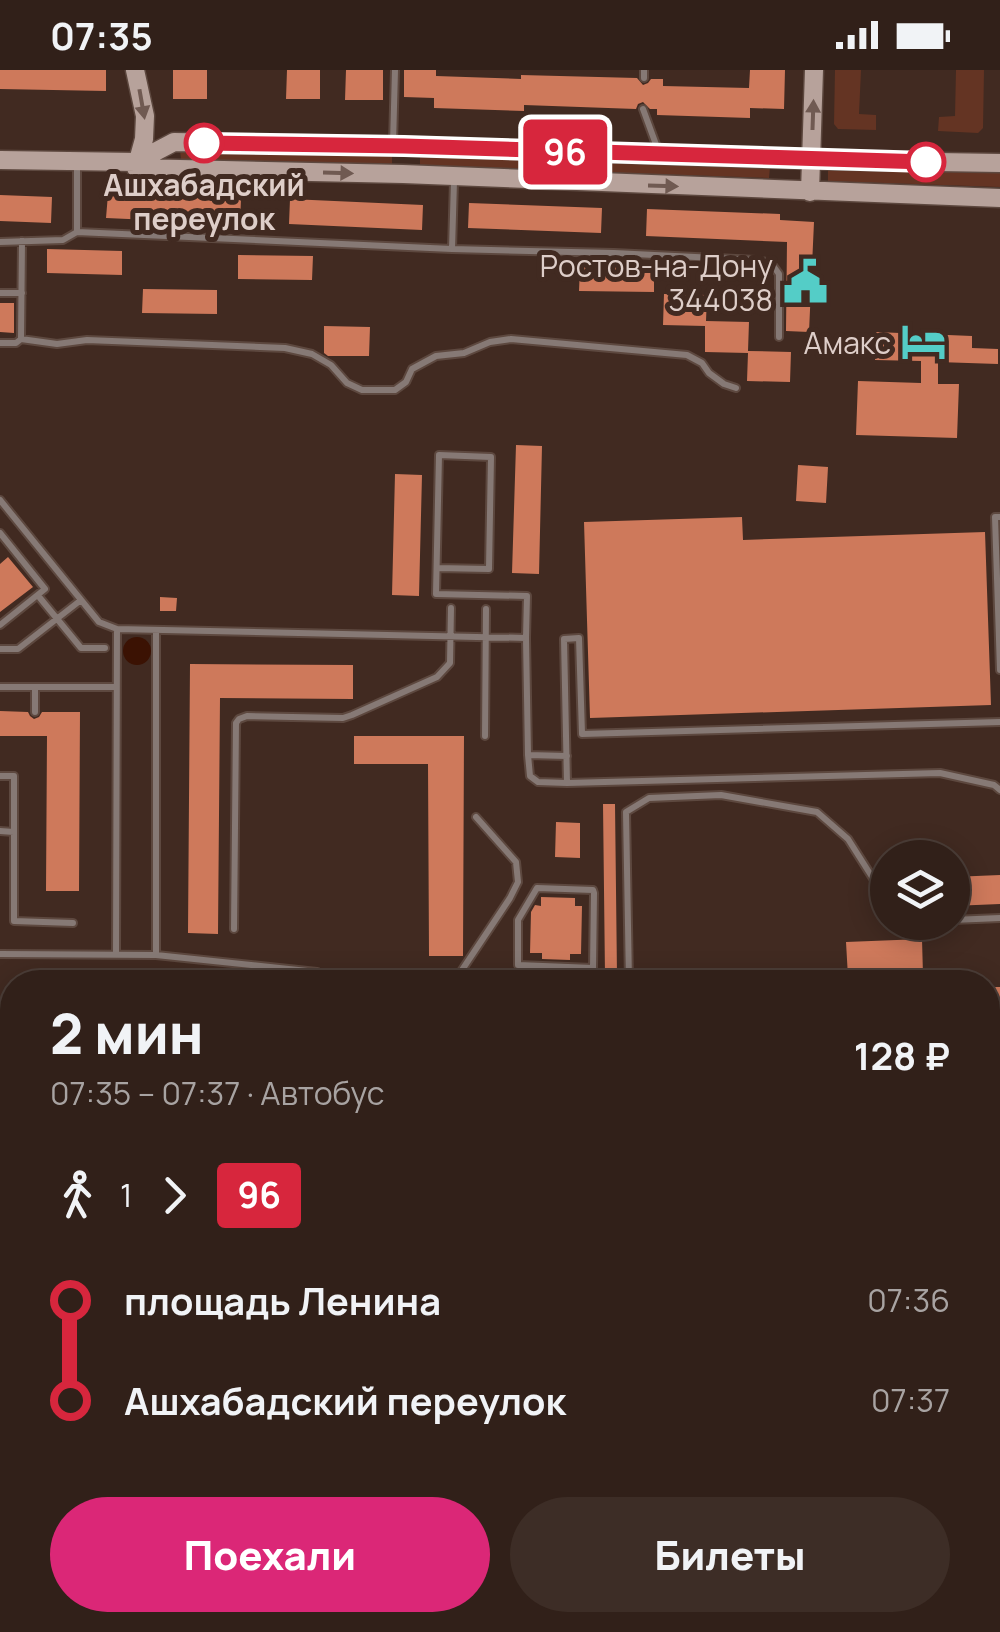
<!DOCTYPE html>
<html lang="ru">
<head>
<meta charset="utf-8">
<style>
	body { margin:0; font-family:Manrope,sans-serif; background:#3d2d26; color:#f1f3f6; height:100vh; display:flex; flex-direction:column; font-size:38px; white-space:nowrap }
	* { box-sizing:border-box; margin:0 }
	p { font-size:32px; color:#a8a3a2 }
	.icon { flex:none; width:55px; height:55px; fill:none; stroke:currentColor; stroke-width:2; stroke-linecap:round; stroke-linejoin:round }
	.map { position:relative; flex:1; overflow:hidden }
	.drawer { position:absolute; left:0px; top:900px; width:1000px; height:662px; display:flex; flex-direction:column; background:#312019; border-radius:40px 40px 0 0; box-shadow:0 5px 25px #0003,0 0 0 2px #4c3e38 }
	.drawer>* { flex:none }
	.badge { padding:0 20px; border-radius:8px; font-size:35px; line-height:65px }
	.controls { position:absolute; left:870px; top:770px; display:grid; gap:20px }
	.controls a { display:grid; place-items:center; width:100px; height:100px; border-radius:50%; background:#312019; box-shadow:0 5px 25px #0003,0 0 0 2px #4c3e38; font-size:50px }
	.map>.badge { position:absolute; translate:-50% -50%; box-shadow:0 0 0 5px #fff }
	.legs { display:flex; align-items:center; gap:15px; height:110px; padding:0 50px; font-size:32px }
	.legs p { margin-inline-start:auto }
	.head { display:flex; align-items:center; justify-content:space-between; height:170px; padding:0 50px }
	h1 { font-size:55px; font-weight:800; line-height:75px }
	.cta { display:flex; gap:20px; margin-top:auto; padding:20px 50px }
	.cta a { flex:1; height:115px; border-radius:60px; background:#db2777; color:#fff; font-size:40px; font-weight:800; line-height:115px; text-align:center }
	.cta a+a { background:#3d2d26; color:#f1f3f6 }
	ul { padding:0 50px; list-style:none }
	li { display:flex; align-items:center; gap:35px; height:100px; font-size:38px }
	li i { display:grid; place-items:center; width:15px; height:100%; margin:0 12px; background:currentColor }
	li i::after { content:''; width:25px; height:25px; margin:-12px; border:8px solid; border-radius:50%; background:#312019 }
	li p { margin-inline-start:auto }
	li:first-child i { background:linear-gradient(#0000 50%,currentColor 0) }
	li:last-child i { background:linear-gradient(currentColor 50%,#0000 0) }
	.status { display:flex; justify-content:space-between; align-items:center; height:70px; padding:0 50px; background:#312019; direction:ltr }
	.status svg { height:28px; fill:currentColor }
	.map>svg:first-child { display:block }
	.green { fill:#643423 }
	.water { fill:#3b1203 }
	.building { fill:#ce795b }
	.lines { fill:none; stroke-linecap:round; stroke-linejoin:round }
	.lane-casing { stroke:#5d483f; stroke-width:10 }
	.street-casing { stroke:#5d483f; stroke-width:16 }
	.secondary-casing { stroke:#5d483f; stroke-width:21 }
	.primary-casing { stroke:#5d483f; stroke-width:24 }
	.lane { stroke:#867975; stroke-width:6 }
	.street { stroke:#867975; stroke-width:12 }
	.secondary { stroke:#b7a29b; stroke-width:18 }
	.primary { stroke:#dcc2b8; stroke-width:20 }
	.rail-casing { stroke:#af9d97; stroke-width:8 }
	.rail { stroke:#412a21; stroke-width:4; stroke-dasharray:11; stroke-linecap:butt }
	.oneway { fill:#705a52 }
	.line-1-casing { stroke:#fff; stroke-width:22 }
	.line-1 { stroke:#d7263d; stroke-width:15 }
	.stop-1-dot { fill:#fff; stroke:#d7263d; stroke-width:5 }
	.labels { text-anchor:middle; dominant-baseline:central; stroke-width:10; stroke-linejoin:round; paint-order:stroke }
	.stop-label { font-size:30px; font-weight:bold; fill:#decec9; stroke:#412a21 }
	.poi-label { font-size:30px; fill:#decec9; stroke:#412a21; text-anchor:end }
</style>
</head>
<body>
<div class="status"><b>07:35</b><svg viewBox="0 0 49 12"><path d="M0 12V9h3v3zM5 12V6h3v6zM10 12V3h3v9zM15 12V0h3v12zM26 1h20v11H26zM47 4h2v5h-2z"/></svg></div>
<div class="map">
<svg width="1000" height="1562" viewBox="0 0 1000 1562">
	<rect width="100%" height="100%" fill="#412a21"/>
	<path class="green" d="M835,0H861L859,44L876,45V60L838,59L834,54Z
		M956,0H984L983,58L978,63L938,61L939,47L955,46Z
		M180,80L392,84V94L181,90Z
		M420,84L770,97L769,108L420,96Z
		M828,96L1000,102V117L828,111Z
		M0,1069L12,1071V1102L0,1101Z"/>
	<path class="water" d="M123 581a14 14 0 1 1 28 0a14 14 0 1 1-28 0Z"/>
	<path class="building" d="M0,0H106V21L0,19Z
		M173,0H207V29H173Z
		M287,0H320V29H286Z
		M346,0H383V30H345Z
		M404,0H436V6L521,9V5L637,8L643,15L648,13L651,9H663V16L749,18L750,0H785L784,39L750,38V48L657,45V39H650L643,32L638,34L636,39L524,35V41L434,38V28L404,27Z
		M108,124L241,129L240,154L106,148Z
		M0,125L52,127L51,153L0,151Z
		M290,129L423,135L422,160L289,154Z
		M469,133L602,138L601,163L468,158Z
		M647,139L780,144V150L814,152L809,262L786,261L787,172L646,166Z
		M47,179L122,181V205L47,203Z
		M238,185L313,186L312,210L238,209Z
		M580,197L654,198V222L579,221Z
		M143,219L217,220V244L142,243Z
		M664,224L707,225L706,251L749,252L748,281L791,282L790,312L747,311L748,283L705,282V256L663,255Z
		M0,233H14V263L0,262Z
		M324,256L370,257L369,286H328L324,283Z
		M876,262L972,266V278L998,279V294L938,292V314H959L957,368L856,365L858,311L921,313V291L875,290Z
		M516,375L542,376L539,504L512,503Z
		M798,395L828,397L826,433L796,431Z
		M395,404L422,405L419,526L392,525Z
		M742,447L743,470L985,462L991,635L590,648L584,452Z
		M8,487L33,517L0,542V494Z
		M160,527L177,528L176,541H160Z
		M190,594L353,595V629L220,628L218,864L188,863Z
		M0,641L28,642L30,646L34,649L39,647L42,642H80L79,821H46L47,666H0Z
		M354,666H464L463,886H429L428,694H354Z
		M603,734H615L617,906H605Z
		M556,752L580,753V788L555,787Z
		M1000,805V834L952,836V807Z
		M541,827L575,828V836H582L581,884H570V890L542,889V883H530L531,842L535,835L541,836Z
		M922,869L923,905L848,907L846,872Z
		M541,903L570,904V912H541Z
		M988,917H1000V986H988Z
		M1000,1056V1122H988V1072Z
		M0,1249L12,1250V1273H0Z
		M0,1334H12V1354H0Z
		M12,1385V1409H0V1386Z
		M0,1439H12V1462L0,1463Z
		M12,1513V1537H0V1514Z
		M322,1550H338L340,1562H322Z
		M468,1550H561L560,1562H468Z
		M590,1550H945V1562H589Z"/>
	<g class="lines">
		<defs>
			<path id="lane" d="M644,0V8
				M643,39L658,80
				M393,74L395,0
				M77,162L452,179L614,183L756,190L771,193L779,204V267
				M0,172L63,170L77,162V97
				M452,179L454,111
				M0,223H22
				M21,269L57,274L87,270L285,278L312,284L331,295L347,313L362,320H395L406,312L412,299L436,286L464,283L490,272L511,269L687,285L702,293L709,303L724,314L736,318
				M0,273H16L21,269L22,171
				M0,430L99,552L117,559L526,568L528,685L567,686
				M1000,447H995L1000,600
				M0,463L45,519L0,555
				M437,498L489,499L491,387L439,385L436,524L527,526L526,568
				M40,528L81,578H105
				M0,579H18L81,530
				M0,617H116
				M35,617V642
				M1000,652L582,664L579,568L564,569L567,713L940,703L994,715L1000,720
				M485,666L486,539
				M528,685L530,706L538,712L567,713
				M0,706H14V851L73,853
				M0,761L14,762
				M952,850L1000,848
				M234,859L236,653L239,649L247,646L343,648L352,645L437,607L450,593L451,538
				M0,884L156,885L317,902V912
				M116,884L117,559
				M156,885V560
				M593,898L518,895V850L537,818L593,820L594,823L593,898V907L597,912
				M454,912L510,828L518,812L516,792L476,747
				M629,912L626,742L649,728L721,725L817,742L848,769L888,832
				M988,1044H1000
				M0,1056L12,1057"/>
			<path id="street" d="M0,1364H12
				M0,1487L12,1486
				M312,1550V1562"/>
			<path id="secondary" d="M135,0L145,46L144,69L136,98L403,104L1000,128
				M0,90L136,92L174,72L404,76L811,90L1000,93
				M810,122L814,0"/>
			<path id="primary" d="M0,1121H12
				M988,1171H1000
				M0,1217H12
				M988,1270L1000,1282"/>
		</defs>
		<use href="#lane" class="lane-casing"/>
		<use href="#street" class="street-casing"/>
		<use href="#secondary" class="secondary-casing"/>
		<use href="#primary" class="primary-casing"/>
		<use href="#lane" class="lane"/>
		<use href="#street" class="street"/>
		<use href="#secondary" class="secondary"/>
		<use href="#primary" class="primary"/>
		<defs>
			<path id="rail" d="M0,1174H12
				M988,1225L1000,1226"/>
		</defs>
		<use href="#rail" class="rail-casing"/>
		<use href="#rail" class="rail"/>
	</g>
	<defs><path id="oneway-solid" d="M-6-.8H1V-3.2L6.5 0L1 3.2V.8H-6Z" transform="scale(2.5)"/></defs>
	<g class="oneway">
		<use href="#oneway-solid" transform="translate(142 34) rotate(80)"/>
		<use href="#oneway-solid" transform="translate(813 45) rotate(-88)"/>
		<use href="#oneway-solid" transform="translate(338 103) rotate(2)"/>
		<use href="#oneway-solid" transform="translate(663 116) rotate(2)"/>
	</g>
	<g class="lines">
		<defs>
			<path id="line-1" d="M204,73L404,76L926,92"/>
		</defs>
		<use href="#line-1" class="line-1-casing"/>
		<use href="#line-1" class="line-1"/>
	</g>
	<defs>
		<symbol id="civic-bare" viewBox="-9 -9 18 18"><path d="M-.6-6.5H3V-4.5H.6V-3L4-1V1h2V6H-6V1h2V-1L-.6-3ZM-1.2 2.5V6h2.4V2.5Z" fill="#54cdc7" stroke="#412a21" stroke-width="2.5" paint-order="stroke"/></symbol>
		<symbol id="hotel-bare" viewBox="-9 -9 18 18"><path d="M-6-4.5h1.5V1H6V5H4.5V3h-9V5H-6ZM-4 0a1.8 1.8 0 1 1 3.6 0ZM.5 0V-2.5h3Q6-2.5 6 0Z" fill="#54cdc7" stroke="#412a21" stroke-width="2.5" paint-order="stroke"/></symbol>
	</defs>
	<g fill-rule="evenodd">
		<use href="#civic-bare" x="774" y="180" width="63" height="63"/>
		<use href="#hotel-bare" x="892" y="240" width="63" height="63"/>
	</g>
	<g class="stop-1-dot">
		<circle cx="204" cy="73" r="18"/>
		<circle cx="926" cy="92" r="18"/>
	</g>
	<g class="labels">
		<g class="stop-label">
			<text x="204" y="114">Ашхабадский<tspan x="204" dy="34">переулок</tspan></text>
		</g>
		<g class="poi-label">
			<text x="773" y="195">Ростов-на-Дону<tspan x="773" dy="34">344038</tspan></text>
			<text x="891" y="272">Амакс</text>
		</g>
	</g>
</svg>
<div class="controls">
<a><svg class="icon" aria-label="layers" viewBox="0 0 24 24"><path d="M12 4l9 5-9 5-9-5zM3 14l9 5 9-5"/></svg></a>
</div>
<b class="badge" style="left:565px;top:82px;background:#d7263d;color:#fff">96</b>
<section class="drawer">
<div class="head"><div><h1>2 мин</h1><p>07:35 – 07:37 · Автобус</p></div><b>128 ₽</b></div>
<div class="legs"><svg class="icon" aria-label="walk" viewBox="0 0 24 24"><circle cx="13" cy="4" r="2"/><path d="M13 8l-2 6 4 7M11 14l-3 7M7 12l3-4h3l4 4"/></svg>1<svg class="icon" aria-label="forward" viewBox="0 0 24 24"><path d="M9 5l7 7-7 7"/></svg><b class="badge" style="background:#d7263d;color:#fff">96</b></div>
<ul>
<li><i style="color:#d7263d"></i><b>площадь Ленина</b><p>07:36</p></li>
<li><i style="color:#d7263d"></i><b>Ашхабадский переулок</b><p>07:37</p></li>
</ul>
<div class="cta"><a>Поехали</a><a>Билеты</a></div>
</section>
</div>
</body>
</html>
